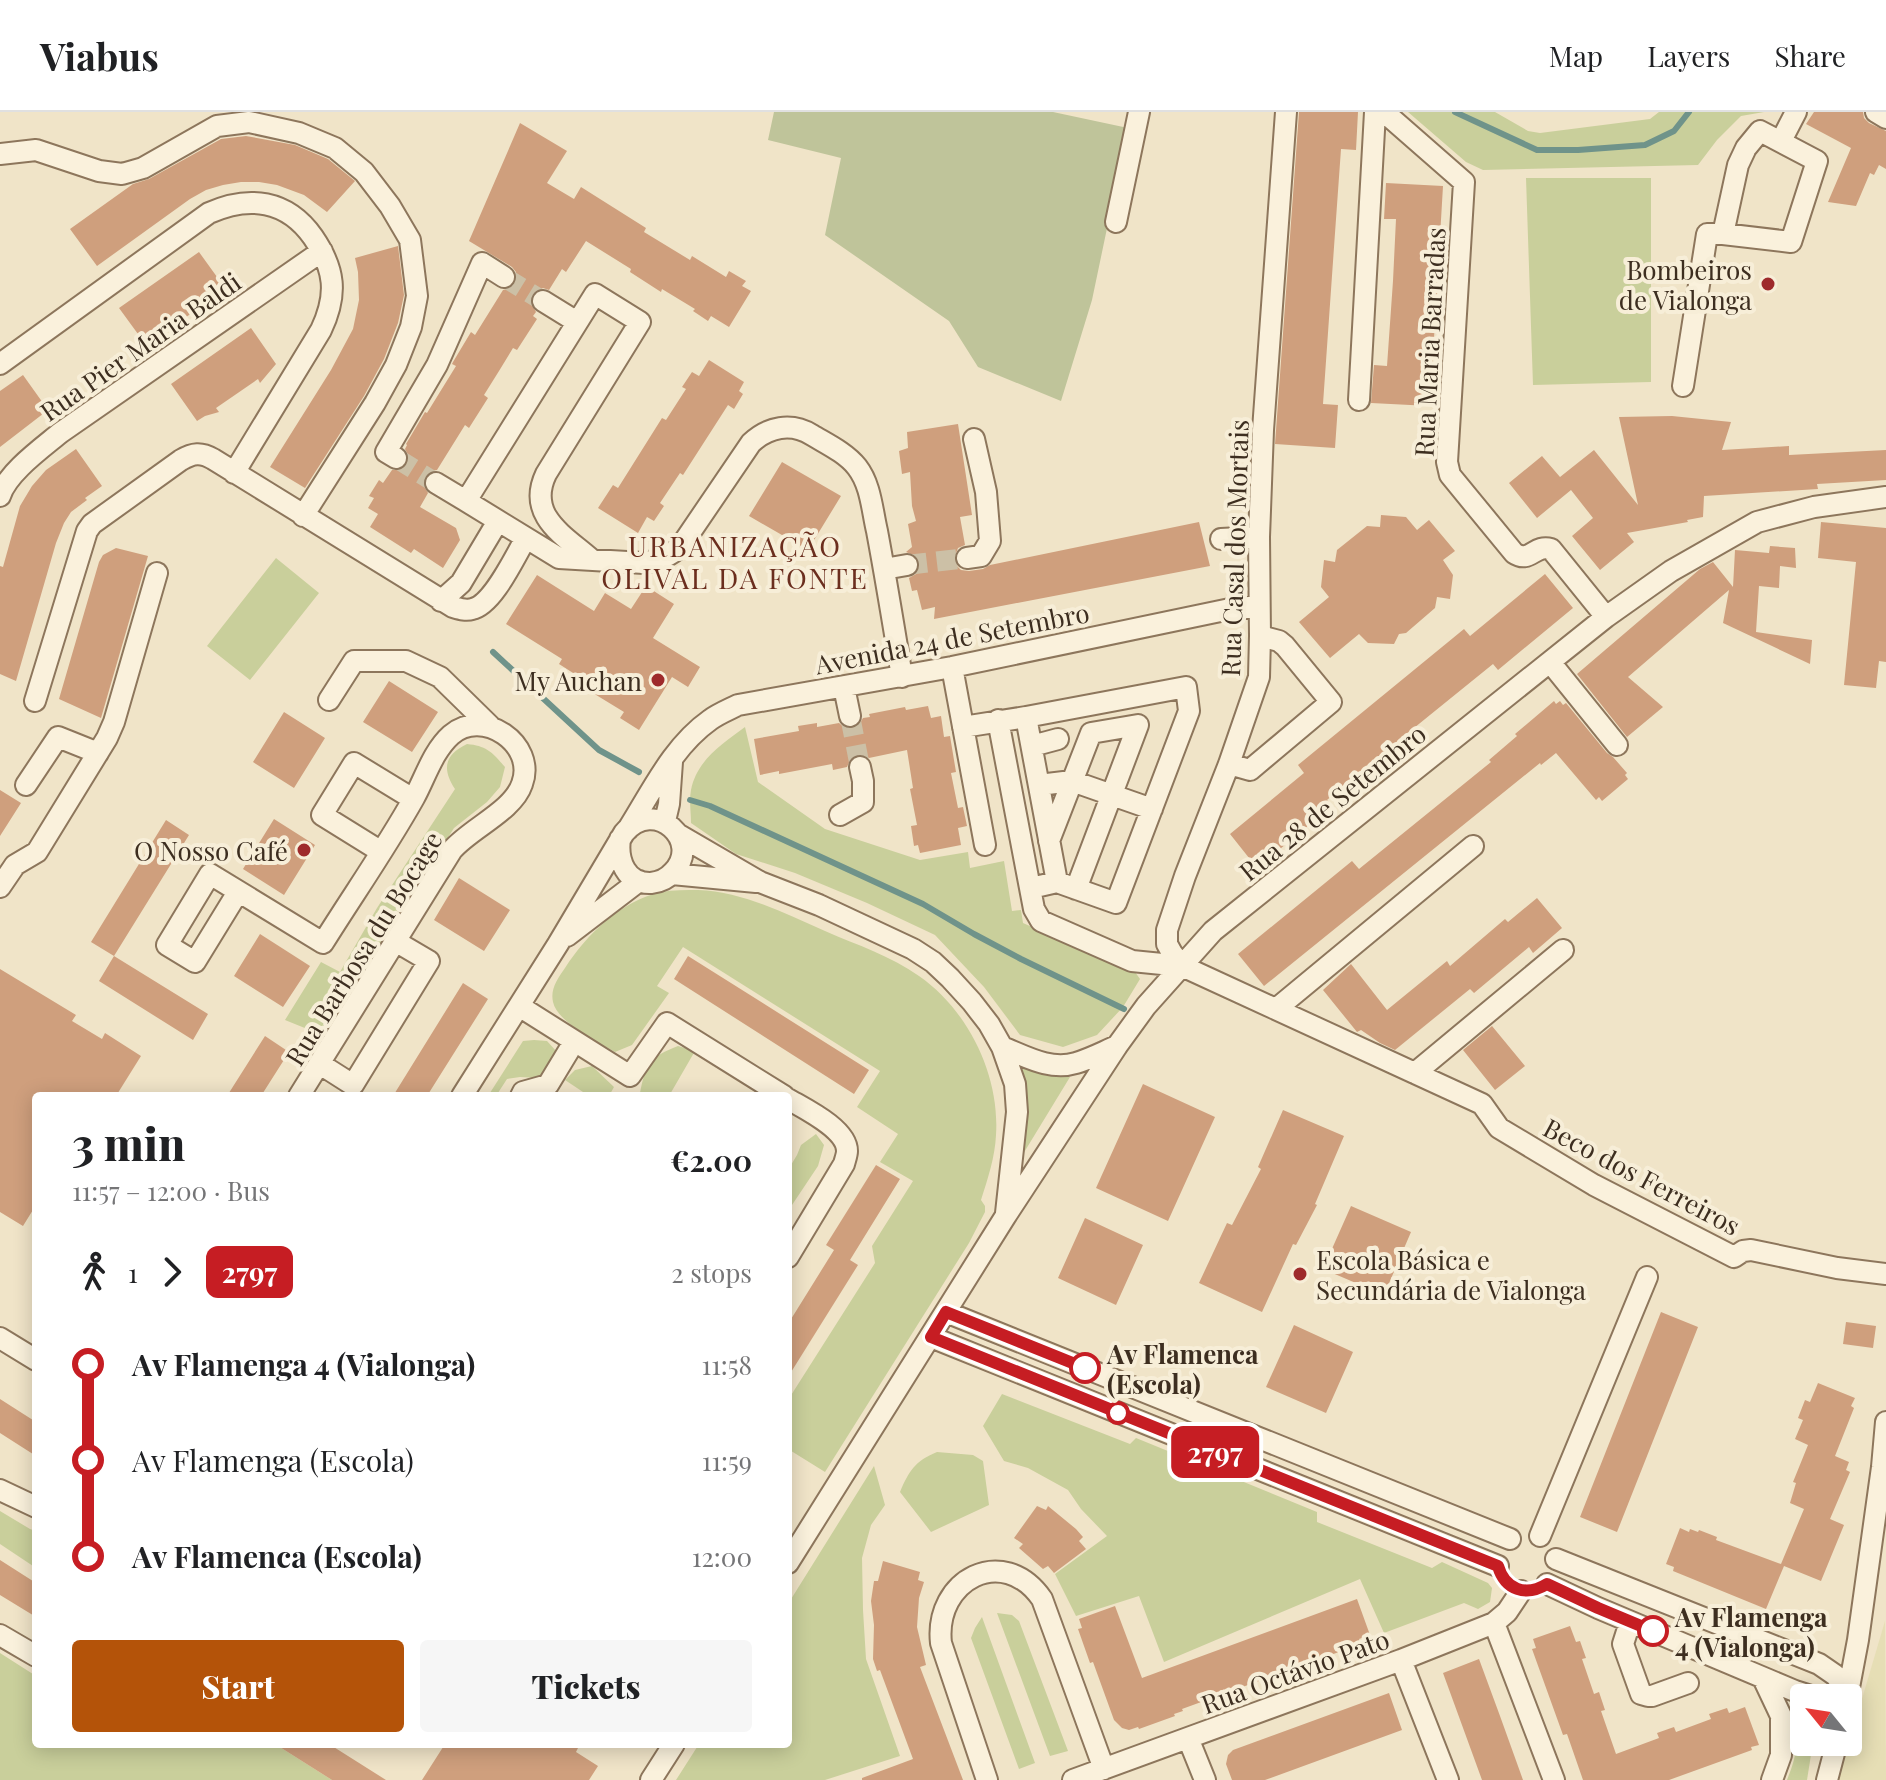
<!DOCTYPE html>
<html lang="en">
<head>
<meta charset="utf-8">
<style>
	body { margin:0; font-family:"Playfair Display",serif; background:#f6f6f6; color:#202124; height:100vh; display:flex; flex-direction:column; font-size:30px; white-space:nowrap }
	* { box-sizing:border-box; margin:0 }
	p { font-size:26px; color:#757577 }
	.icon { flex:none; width:44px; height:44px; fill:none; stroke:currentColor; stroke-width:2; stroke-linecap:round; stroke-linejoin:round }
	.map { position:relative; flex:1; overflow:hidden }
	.side { position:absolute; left:32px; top:980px; width:760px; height:656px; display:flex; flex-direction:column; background:#fff; border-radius:8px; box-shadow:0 4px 20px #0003 }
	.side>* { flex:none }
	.badge { padding:0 16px; border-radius:12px; font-size:28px; line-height:52px }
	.needle { width:52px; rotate:300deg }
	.controls { position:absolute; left:1790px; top:1572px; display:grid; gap:16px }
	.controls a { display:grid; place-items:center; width:72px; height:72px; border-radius:8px; background:#fff; box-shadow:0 4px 20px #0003; font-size:40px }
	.map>.badge { position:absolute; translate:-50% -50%; box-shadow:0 0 0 4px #fff }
	.legs { display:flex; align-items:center; gap:12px; height:88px; padding:0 40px; font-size:26px }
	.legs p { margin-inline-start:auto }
	.head { display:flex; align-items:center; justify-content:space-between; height:136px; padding:0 40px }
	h1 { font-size:44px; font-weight:800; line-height:60px }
	.button { display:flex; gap:16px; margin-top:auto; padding:16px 40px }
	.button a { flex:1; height:92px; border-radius:8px; background:#b45309; color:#fff; font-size:32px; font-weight:800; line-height:92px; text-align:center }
	.button a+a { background:#f6f6f6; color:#202124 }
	ul { padding:0 40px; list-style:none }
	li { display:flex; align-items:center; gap:28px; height:96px; font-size:30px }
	li i { display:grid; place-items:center; width:12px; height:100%; margin:0 10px; background:currentColor }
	li i::after { content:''; width:20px; height:20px; margin:-10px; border:6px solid; border-radius:50%; background:#fff }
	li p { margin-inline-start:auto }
	li:first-child i { background:linear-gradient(#0000 50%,currentColor 0) }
	li:last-child i { background:linear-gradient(currentColor 50%,#0000 0) }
	header { display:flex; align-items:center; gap:48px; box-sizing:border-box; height:112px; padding:0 40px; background:#fff; border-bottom:2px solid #e0e0e0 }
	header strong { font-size:38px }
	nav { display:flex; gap:44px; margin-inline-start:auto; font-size:28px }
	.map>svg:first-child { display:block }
	.farmland { fill:#e6deb5 }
	.green { fill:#c9cf9b }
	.cemetery { fill:#bfc49a }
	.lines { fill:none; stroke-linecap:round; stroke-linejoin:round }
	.stream { stroke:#6f938a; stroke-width:6 }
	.building { fill:#cf9f7d }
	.minor-tunnel { stroke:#ccc0a6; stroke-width:20; stroke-dasharray:20 10; stroke-linecap:butt }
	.minor-casing { stroke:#8d765c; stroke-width:24 }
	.minor { stroke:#faf1dc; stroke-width:20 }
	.line-1-casing { stroke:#fff; stroke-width:18 }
	.line-1 { stroke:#c61d23; stroke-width:12 }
	.poi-dot { fill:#9e2a2b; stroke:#f7eed8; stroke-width:3 }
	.stop-1-dot { fill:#fff; stroke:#c61d23; stroke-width:4 }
	.labels { text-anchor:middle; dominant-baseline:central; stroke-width:8; stroke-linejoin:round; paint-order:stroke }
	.poi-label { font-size:26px; fill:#3d2e20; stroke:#f7eed8; text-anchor:end }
	.street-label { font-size:26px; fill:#3d2e20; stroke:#f7eed8 }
	.stop-label { font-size:26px; font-weight:bold; fill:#3d2e20; stroke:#f7eed8; text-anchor:start }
	.neighbourhood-label { font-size:28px; letter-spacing:2px; fill:#6b2e1e; stroke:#f7eed8 }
</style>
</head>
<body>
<header>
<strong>Viabus</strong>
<nav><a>Map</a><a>Layers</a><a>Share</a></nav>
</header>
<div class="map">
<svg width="1886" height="1668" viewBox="0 0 1886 1668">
	<rect width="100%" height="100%" fill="#f0e4c8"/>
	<path class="farmland" d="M1885,1509L1886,1668H1838Z"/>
	<path class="green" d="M1408,0H1495L1528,19L1540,21L1650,7L1659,0H1764L1741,4L1717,28L1698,53L1483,58L1466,50Z
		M1526,66H1651V270L1533,273Z
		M276,446L319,481L250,568L207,534Z
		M745,615L758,670L825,717L920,748L968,740L970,756L1004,749L1012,799L1021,798L1023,811L1135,860L1140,867L1123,895L1097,923L1063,935L1020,923L984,875L935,823L867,791L795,761L736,742L691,711C691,700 689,688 691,678C697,648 722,632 745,615Z
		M467,632C487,634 492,640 505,655L500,675L487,690L454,716L322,923L285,908L321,850L340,860L377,796L455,677C442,657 444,643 467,632Z
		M698,778C744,780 784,801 825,819C857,833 891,844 919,864C968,898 1000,963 996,1023C995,1045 988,1066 981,1088L985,1094V1100L969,1131L825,1360L788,1337V1288L875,1151L872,1134L913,1069L880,1050L898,1022L857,995L880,959L683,835L657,874L669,881L632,933L615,940C598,930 557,910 553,890C550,877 558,866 565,856C586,823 621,789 661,780C673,778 686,778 698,778Z
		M534,928L547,929L557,940L550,957L539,966L520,965L507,967L496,984H488L523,929Z
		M678,934L695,939L669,984H644L640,981C646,951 650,945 678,934Z
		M592,954L614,975L609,984H589L565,968L575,958Z
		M1019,954L1043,963L1070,965L1020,1047L1025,995Z
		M816,1022L824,1033L818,1054L788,1099V1058L797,1043L801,1033Z
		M1002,1282L1130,1332L1136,1326L1317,1400V1410L1432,1456L1442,1450L1488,1471L1492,1476L1490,1490L1478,1497L1464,1491L1384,1521L1360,1467L1164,1550L1139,1484L1076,1504L1055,1462L1107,1424L1081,1397L1068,1378L1028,1356L1004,1349L983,1314Z
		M937,1340L973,1343L983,1349L989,1393L931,1420L900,1380C909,1359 915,1349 937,1340Z
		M874,1354L885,1393L871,1413L862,1446L863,1498L866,1547L900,1644L825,1668H676L699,1632H788V1492Z
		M0,1399L30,1417L36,1419V1456L0,1432Z
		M997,1501L1012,1503L1019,1509L1068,1639L1050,1644Z
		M982,1505L1035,1651L1019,1657L971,1526L975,1516Z
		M0,1541L36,1564V1632H275L332,1668H0Z
		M1797,1598L1804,1604V1630H1813L1807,1668H1787C1793,1653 1798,1638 1796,1621C1796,1614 1794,1608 1793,1601Z"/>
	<path class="cemetery" d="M774,0H1053L1128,16L1092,188L1061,289L978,255L949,209L825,123L841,46L768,28Z"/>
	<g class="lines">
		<path class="stream" d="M1455,0L1537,38H1578L1645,33L1674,19L1689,0
			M493,540L599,638L639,660
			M690,688L710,694L923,792L974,822L1021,847L1124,897"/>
	</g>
	<path class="building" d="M1299,0H1358L1356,38L1341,37L1335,121L1323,292L1338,293L1335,336L1275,332Z
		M1814,0H1863L1864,6L1869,11L1886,19V57L1879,53L1874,63L1870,61L1856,94L1828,90L1851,36L1806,12Z
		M520,11L567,39L547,71L574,87L581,75L646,116L644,120L690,148L692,144L726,165L729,159L746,169L742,174L751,179L729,215L711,204L708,209L693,199L695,197L662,177L661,180L630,160L631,157L586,129L566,160L562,157L549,178L543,176L532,182L530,189L536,200L533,204L537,207L517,238L513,236L499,259L484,283L488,286L469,316L465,313L437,358L430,359L425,365L423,372L428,381L420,395L456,416L460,428L443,456L414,437L411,441L370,415L378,402L368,396L374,386L369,384L379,368L383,371L392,358H402L407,353L409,345L405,337L407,333L406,332L425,300L427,301L456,254L452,252L453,250L471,220L475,223L503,178L511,176L515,171L516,160L512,155L469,129Z
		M246,24L295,33L328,47L355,69L327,100L304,83L277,73L259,70H241L223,73L206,78L190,87L97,154L70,117L133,72L149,67L221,27Z
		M1386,71L1443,74L1430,294L1371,291L1374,253L1387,254L1393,169L1396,107H1384Z
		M398,134L404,183L398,211L384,247L364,284L305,376L270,355L331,258L353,217L359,188L358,160L355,146Z
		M199,140L225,176L209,195L206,191L165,220L168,223L154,227L146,233L119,196Z
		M251,216L276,252L260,271L258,267L216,296L219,300L205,304L197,309L171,272Z
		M709,248L744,270L739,279L743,282L734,297L728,293L683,363L680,361L660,391L664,394L654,409L647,405L638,421L598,396L613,373L618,376L662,306L666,308L686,277L682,275L692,260L699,264Z
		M23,263L48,298L0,335V279Z
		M1672,304L1731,310L1722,338L1789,334V343L1886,338V368L1817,372L1818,377L1704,384L1703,405L1687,408L1688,410L1627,421L1634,430L1600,458L1572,424L1593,406L1571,378L1537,406L1509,371L1542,344L1560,365L1594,338L1638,393L1619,305Z
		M958,312L972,403L960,405L965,433L958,436L954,447L956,453L961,458L969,459L983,457L990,453L1199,410L1210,454L934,507L935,495L922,498L917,478L912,479L909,466L916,462L920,452L916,444L906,440L912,435L908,412L916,409L912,394L910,360L902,362L899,339L908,336L907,320Z
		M76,337L102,374L85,386L87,388L71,400L64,411L56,431L16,569L0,562V454L3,455L20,394L32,374L46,358Z
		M782,350L841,384L808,438L749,404Z
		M1381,403L1406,405L1417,418L1429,408L1455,439L1443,448L1453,463L1450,487L1437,485L1435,496L1406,521L1399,522L1394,532L1368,531L1359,522L1330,546L1299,510L1329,485L1321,475L1324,448L1335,450L1337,438L1367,414L1380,415Z
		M1821,410L1886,416V550L1879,549L1876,576L1844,573L1856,450L1818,446Z
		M1770,434L1795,436L1796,456L1780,454L1779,476L1759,474L1756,520L1812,528L1810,552L1723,511L1729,478L1628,565L1663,595L1627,625L1577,562L1700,457L1713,450L1733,475L1735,438L1769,441Z
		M116,436L148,444L101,606L59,587L99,450L103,443Z
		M1545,462L1573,496L1498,558L1493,552L1367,654L1327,688L1332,694L1257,756L1230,722L1304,661L1298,653L1464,517L1470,524Z
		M537,463L594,499L605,481L631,497L646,474L674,492L653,526L700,555L688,575L672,565L639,618L620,606L624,600L588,578L592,573L559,552L562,547L506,512Z
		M389,569L438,600L412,640L363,610Z
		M1554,589L1556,592L1560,589L1563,593L1566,591L1607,641L1613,645L1627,661L1625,663L1628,667L1602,689L1599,685L1596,688L1556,641L1541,653L1540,651L1264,874L1238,842L1352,749L1359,757L1491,650L1489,648L1517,624L1515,622Z
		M928,594L931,606L941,604L944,625L950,624L956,660L951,661L958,696L963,695L967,714L958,716L961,733L920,741L918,733L914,734L911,714L917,713L910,677L913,676L907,638L869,646L863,642L857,643L851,646L847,655L833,658L832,652L779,662V659L760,663L754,627L799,619L798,614L817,611V615L839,611L845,616L852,617L859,613L863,606L870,605L869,602L905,595L906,598Z
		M284,600L325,626L294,676L253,650Z
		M0,678L21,691L0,724Z
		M274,707L315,733L284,783L243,757Z
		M166,708L189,723L114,844L91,830Z
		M459,766L510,798L484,839L434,808Z
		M1537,786L1562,816L1533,841L1529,835L1474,881L1470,877L1395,938L1380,931L1361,918L1357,920L1323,878L1351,852L1387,898L1447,849L1450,854L1505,807L1508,810Z
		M260,822L310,854L283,895L234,864Z
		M114,844L208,902L193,928L99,869Z
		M688,844L869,958L854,982L674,867Z
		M0,857L76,903L72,909L102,927L105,921L141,944L116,984H36V1093L23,1114L0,1100Z
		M463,871L488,887L427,984H393Z
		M1492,914L1525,954L1495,978L1463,938Z
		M265,924L289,940L261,984H227Z
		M1143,972L1215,1005L1168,1109L1096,1076Z
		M1283,998L1344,1024L1315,1092L1317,1093L1296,1133L1293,1132L1262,1200L1199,1171L1227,1111L1232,1113L1261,1057L1258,1055Z
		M876,1053L900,1067L850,1148L858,1153L788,1265V1212L834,1138L826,1133Z
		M1351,1094L1411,1120L1384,1183L1323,1157Z
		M1085,1106L1143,1133L1116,1193L1058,1166Z
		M1661,1200L1698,1215L1617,1420L1580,1405Z
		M1846,1210L1876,1214L1873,1236L1843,1232Z
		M1294,1213L1353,1240L1326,1301L1266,1275Z
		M1818,1271L1855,1286L1851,1294L1854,1296L1835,1344L1849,1350L1846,1358L1850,1360L1830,1407L1844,1413L1821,1469L1784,1454L1766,1497L1673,1459L1674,1455L1666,1452L1680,1416L1689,1420L1690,1417L1698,1420L1699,1418L1717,1425L1716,1428L1781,1452L1804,1397L1790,1391L1796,1371L1793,1370L1808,1333L1795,1327L1803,1308L1798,1306L1805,1288L1810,1290Z
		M0,1287L36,1310V1344L0,1321Z
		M1037,1394L1046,1398L1048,1394L1076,1417L1083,1425L1079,1429L1086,1437L1054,1461L1048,1454L1043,1457L1019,1436L1023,1432L1014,1426Z
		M0,1448L36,1471V1505L0,1483Z
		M883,1449L920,1460L918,1468L924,1470L919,1486L917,1515L926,1553L920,1555L963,1668H862V1666L913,1647L880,1558L877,1559L873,1547L874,1513L871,1489L874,1469H878Z
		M1357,1487L1370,1523L1359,1527L1361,1532L1182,1597L1183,1599L1174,1602L1175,1604L1139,1617L1138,1615L1129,1618L1122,1616L1114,1608L1093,1550L1090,1551L1078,1517L1082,1516L1079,1507L1115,1494L1142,1566Z
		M1570,1514L1576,1530L1580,1529L1586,1546L1582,1547L1594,1582L1599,1580L1605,1598L1601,1599L1616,1642L1659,1626L1657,1621L1674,1615L1676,1620L1711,1607L1709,1602L1727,1596L1729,1601L1745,1595L1759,1633L1751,1635L1752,1638L1669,1668H1583L1567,1622L1563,1623L1532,1537L1536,1536L1533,1527Z
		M1479,1547L1500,1604L1523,1668H1482L1443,1561Z
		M1389,1581L1402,1618L1265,1668H1232L1226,1652L1228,1643L1233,1638Z
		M275,1632H329L386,1668H332Z
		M445,1632H580L576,1640L598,1654L589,1668H422Z"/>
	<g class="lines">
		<path class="minor-tunnel" d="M504,165L543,189
			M396,346L436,371
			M907,453L967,446
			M850,604L860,655"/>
		<defs>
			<path id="minor" d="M1384,0L1464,70L1447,350L1450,363L1514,441C1530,452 1534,432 1551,437L1606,505
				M1876,0L1886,6
				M1760,19L1817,49L1791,130L1723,122L1738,53L1746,36Z
				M1781,29L1796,0
				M0,42L36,38L99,59L122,62L143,56L217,14L249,10L299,21L335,36L364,60L390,94L410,128L417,184L411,215L396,253L375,291L303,404
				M1116,110L1139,0
				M543,189L577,210
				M0,252L209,101C249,83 287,88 313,125C335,157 338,182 321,218L234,361
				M1683,274L1707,122H1723
				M1359,288L1375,0
				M396,346L386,340L437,253L482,151L504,165
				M436,371L466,389
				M0,384C7,361 42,336 60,321L322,139
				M1221,427L1259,425
				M967,446L981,444L990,429L986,380L974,327
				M592,448C565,424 526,404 546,362L640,210L595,182L466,389L559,446L644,451C659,449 670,444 681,434L751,331C768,315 791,310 812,323C827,332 846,341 857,355C871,373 872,398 877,419C886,467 894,516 902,565
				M884,457L907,453
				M441,489L461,471L498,409
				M1550,550L1617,633
				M952,555L985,733
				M844,575L850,604
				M329,588L354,549H406L440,565L490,614
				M35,589L87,419L92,412L181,348C193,341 201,340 213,347L453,495C460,497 466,499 472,497C493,493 515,444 526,426
				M1026,605L1057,770
				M998,608L1034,797L1041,809L1132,849L1182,854L1482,992L1499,1016L1594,1073L1734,1145L1743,1139L1751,1138L1837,1156L1886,1162
				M963,615L1026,605L1186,575L1189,599L1116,791L1057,770L1031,776
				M1032,634L1058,627
				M1229,652L1250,658L1331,590L1285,534L1279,529L1260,524
				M26,673L58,625L98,641
				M1039,673L1072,669L1152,697
				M840,703L863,690V669L860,655
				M665,709L669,692L672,650
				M628,717C652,679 673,634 710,608C718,602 728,598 738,593L952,555L1230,497L1259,494
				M679,723L760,770L819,793L913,837L933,850L950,866L972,890L989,912L1002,935L1015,972L1017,1000L1006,1101
				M1049,729L1091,621L1138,613L1076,777
				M380,739L322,703L354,651L413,687
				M672,762L756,770
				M0,775L15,753L37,740L107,626L114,610L157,461
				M238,780L195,850L167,833L210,762L323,831C353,783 386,736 414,686C425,666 433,639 451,623C482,595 537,632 522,672C513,699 471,716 452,738L299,984
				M567,824L639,769
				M1182,854L1172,841L1167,832V818L1185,764L1229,652L1259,565L1260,524L1259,425L1263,318L1286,0
				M519,894L630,964L667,911L784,984
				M1276,897L1473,734
				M1002,935C1025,944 1050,959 1076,951C1090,947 1103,940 1117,934
				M320,952L353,973L429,849L395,829
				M1415,961L1563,838
				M462,984L558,832L624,721C655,684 703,730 673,760C668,766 660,770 651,771C626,772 617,748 620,727
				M521,984L523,980L548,973L574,930
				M788,987C805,997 847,1017 847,1039C847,1043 845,1048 844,1052L788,1145
				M946,1200L1510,1427
				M931,1225L1498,1454
				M0,1226L36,1248
				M0,1378L36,1395
				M1540,1424L1647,1165
				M1556,1447L1819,1552L1835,1563L1848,1579
				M788,1451L1005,1105L1117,934L1146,894L1213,819L1606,505L1671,459L1757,410L1814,395L1886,385
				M1547,1472L1598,1496L1795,1579L1817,1586
				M1630,1510L1623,1532L1641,1582L1648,1584H1652L1688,1571
				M1494,1511L1554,1668
				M0,1523L36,1544
				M1401,1548L1448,1668
				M1763,1566L1781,1604V1643L1772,1668
				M1847,1586L1858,1528L1882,1355L1886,1310
				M1188,1626L1205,1668
				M651,1668L674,1632
				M987,1668L941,1531C934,1468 1003,1431 1042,1487L1104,1657
				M1073,1668L1401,1548L1494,1511L1507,1500L1521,1479
				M1827,1668L1837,1630"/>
		</defs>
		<use href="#minor" class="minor-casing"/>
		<use href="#minor" class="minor"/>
	</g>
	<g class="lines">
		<defs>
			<path id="line-1" d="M1085,1256L946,1200L931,1225L1498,1454C1505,1478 1526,1485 1547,1472L1598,1496L1653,1519"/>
		</defs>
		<use href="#line-1" class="line-1-casing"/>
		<use href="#line-1" class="line-1"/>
	</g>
	<g class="poi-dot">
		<circle cx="1768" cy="172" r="8"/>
		<circle cx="658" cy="568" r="8"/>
		<circle cx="304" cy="738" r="8"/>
		<circle cx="1300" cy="1162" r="8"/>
	</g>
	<g class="stop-1-dot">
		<circle cx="1085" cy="1256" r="14"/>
		<circle cx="1118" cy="1301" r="10"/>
		<circle cx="1653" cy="1519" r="14"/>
	</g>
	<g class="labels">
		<g class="poi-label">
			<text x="1752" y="157">Bombeiros<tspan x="1752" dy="30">de Vialonga</tspan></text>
			<text x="642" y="568">My Auchan</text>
			<text x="288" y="738">O Nosso Café</text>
			<text x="1316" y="1147" text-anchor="start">Escola Básica e<tspan x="1316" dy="30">Secundária de Vialonga</tspan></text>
		</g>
		<g class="street-label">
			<text transform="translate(1429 230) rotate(-87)">Rua Maria Barradas</text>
			<text transform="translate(140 234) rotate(-35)">Rua Pier Maria Baldi</text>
			<text transform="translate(1234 436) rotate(-88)">Rua Casal dos Mortais</text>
			<text transform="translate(952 526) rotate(-11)">Avenida 24 de Setembro</text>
			<text transform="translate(1332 690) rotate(-39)">Rua 28 de Setembro</text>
			<text transform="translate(363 836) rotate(-58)">Rua Barbosa du Bocage</text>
			<text transform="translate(1642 1064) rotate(28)">Beco dos Ferreiros</text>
			<text transform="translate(1295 1559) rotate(-20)">Rua Octávio Pato</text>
		</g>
		<g class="stop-label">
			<text x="1107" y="1241">Av Flamenca<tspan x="1107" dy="30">(Escola)</tspan></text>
			<text x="1675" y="1504">Av Flamenga<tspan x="1675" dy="30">4 (Vialonga)</tspan></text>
		</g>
		<g class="neighbourhood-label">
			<text x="735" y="433">URBANIZAÇÃO<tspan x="735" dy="32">OLIVAL DA FONTE</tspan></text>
		</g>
	</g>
</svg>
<div class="controls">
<a><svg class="needle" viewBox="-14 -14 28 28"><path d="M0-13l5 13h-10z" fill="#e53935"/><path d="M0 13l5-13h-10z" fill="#757577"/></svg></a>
</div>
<b class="badge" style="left:1215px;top:1340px;background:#c61d23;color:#fff">2797</b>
<section class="side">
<div class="head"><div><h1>3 min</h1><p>11:57 – 12:00 · Bus</p></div><b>€2.00</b></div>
<div class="legs"><svg class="icon" aria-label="walk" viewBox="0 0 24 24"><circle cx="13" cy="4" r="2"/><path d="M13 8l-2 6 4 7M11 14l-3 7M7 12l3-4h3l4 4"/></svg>1<svg class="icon" aria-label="forward" viewBox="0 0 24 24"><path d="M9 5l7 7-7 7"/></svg><b class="badge" style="background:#c61d23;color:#fff">2797</b><p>2 stops</p></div>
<ul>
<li><i style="color:#c61d23"></i><b>Av Flamenga 4 (Vialonga)</b><p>11:58</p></li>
<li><i style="color:#c61d23"></i><span>Av Flamenga (Escola)</span><p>11:59</p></li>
<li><i style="color:#c61d23"></i><b>Av Flamenca (Escola)</b><p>12:00</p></li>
</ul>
<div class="button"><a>Start</a><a>Tickets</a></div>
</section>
</div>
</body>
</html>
